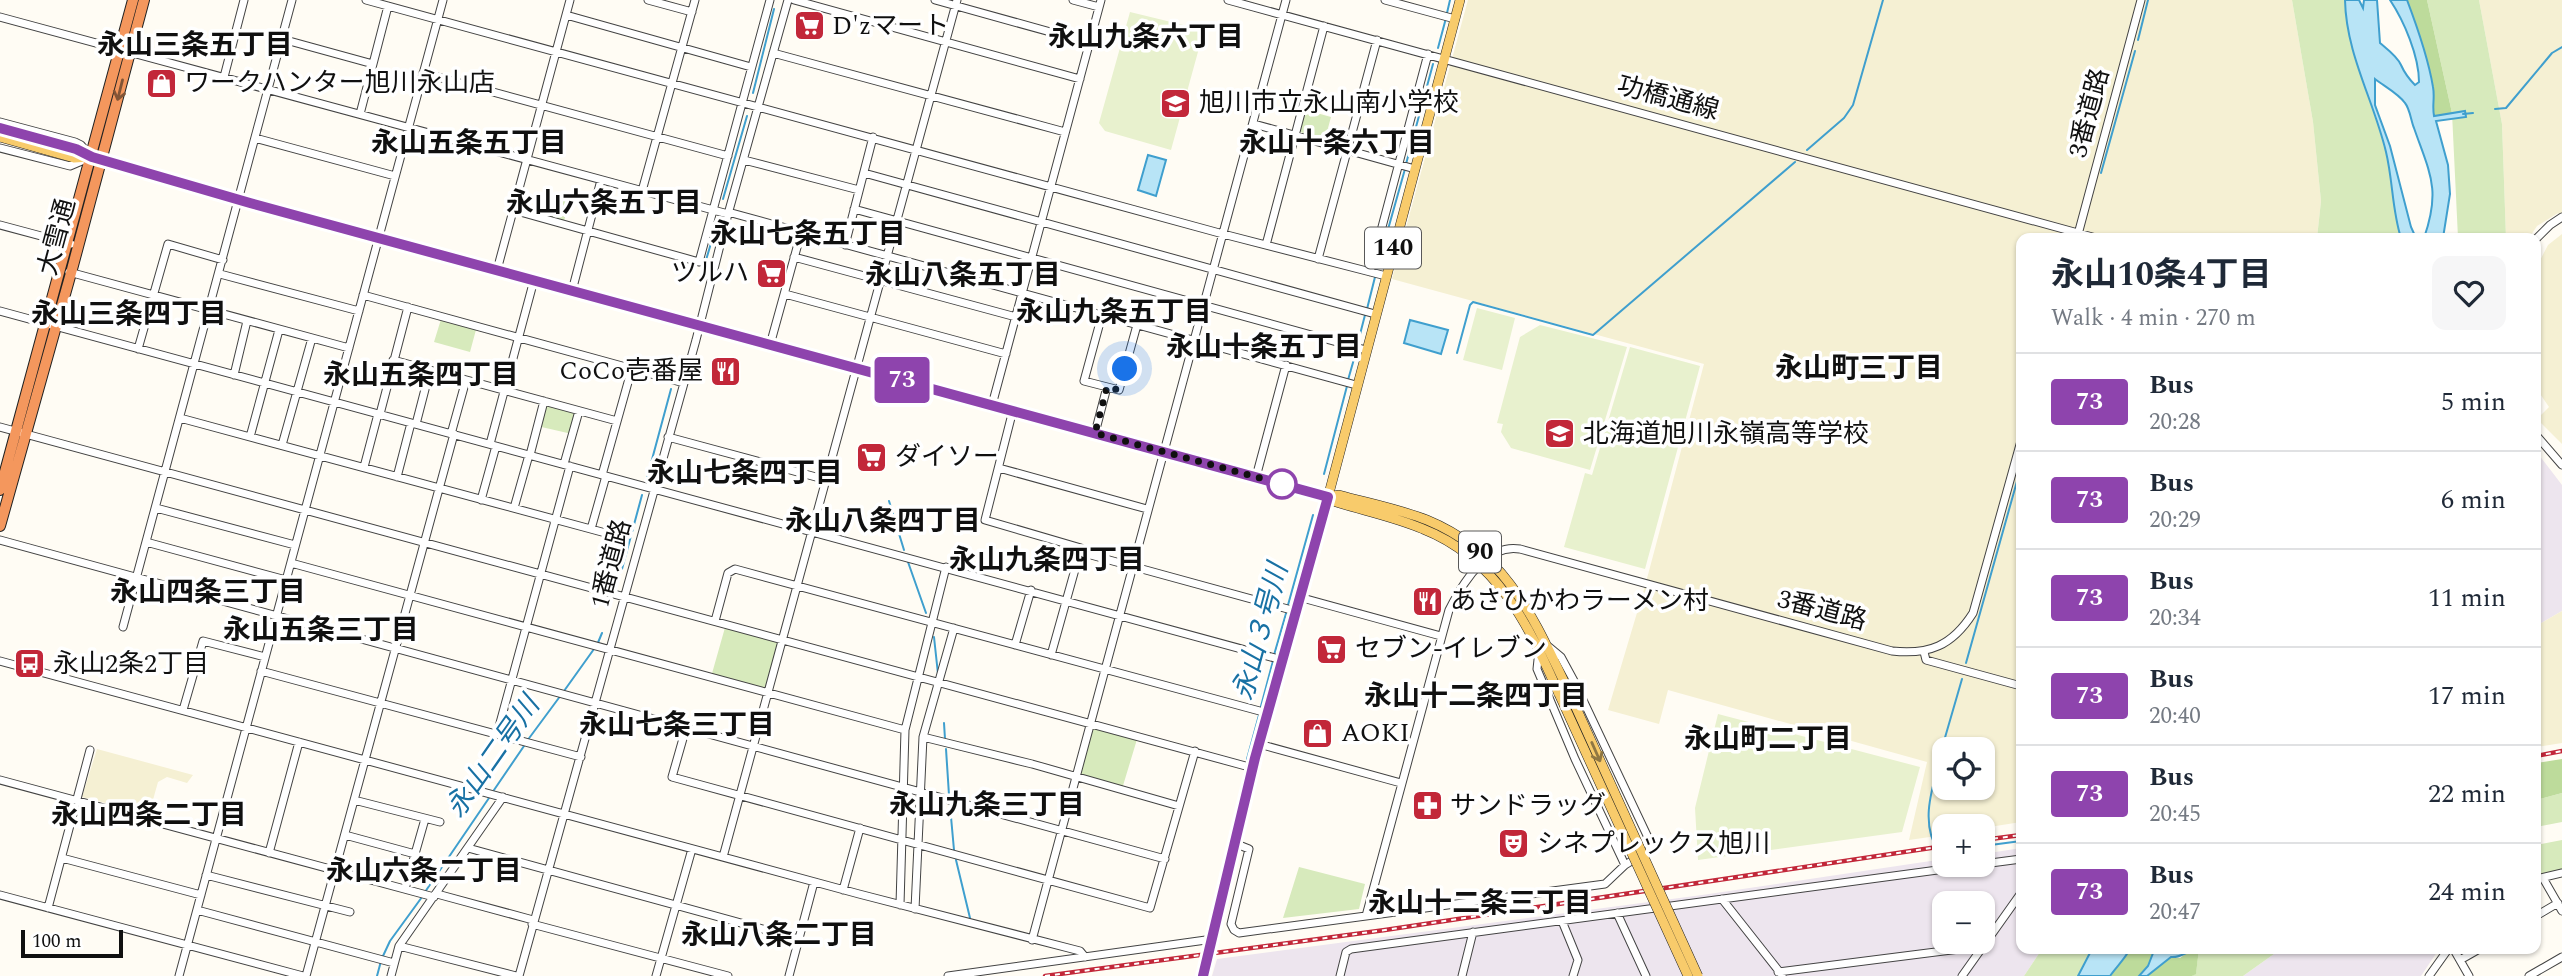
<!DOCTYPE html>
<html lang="en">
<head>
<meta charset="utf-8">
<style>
	body { margin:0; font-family:Spectral,"Noto Sans JP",serif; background:#f6f6f7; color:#1f2937; height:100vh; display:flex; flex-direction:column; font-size:26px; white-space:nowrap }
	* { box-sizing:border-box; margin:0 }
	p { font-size:23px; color:#747a83 }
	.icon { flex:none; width:38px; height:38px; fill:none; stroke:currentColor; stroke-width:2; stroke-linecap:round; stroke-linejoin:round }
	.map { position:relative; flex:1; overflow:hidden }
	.side { position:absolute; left:2016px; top:233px; width:525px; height:721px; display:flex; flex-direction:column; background:#fff; border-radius:14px; box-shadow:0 2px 5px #0004 }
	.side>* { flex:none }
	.badge { padding:0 14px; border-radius:5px; font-size:24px; line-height:46px }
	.controls { position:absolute; left:1932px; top:737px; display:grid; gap:14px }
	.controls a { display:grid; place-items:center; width:63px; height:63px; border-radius:14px; background:#fff; box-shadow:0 2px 5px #0004; font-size:35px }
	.scale { position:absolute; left:21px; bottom:18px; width:102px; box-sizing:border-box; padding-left:7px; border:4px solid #101010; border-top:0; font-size:19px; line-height:24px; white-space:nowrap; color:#101010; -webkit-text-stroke:5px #fff; paint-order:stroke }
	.you { position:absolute; width:35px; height:35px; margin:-18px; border:5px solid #fff; border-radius:50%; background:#1a73e8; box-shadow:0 0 0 10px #1a73e833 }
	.map>.badge { position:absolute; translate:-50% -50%; box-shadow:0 0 0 4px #fff }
	.round { display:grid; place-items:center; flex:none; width:74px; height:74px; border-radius:14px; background:#f6f6f7 }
	.head { display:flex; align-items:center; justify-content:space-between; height:119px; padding:0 35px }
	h1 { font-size:33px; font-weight:700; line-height:52px }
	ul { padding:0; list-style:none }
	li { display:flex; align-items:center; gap:21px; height:98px; padding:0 35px; border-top:2px solid #e0e1e3 }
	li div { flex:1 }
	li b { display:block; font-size:26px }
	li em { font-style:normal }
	li .badge { min-width:77px; font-weight:700; text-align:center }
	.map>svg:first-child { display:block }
	.industrial { fill:#ede5ee; fill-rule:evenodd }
	.farmland { fill:#f5f0d3; fill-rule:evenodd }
	.green { fill:#d7eabc }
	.forest { fill:#bddb9b }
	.pitch { fill:#e8f1ce }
	.water { fill:#b8e4f6; stroke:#3f9fce; stroke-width:2 }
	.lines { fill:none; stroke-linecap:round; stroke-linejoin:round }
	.stream { stroke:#3f9fce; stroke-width:2 }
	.minor-casing { stroke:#434343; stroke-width:9 }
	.major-casing { stroke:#212121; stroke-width:10 }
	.highway-casing { stroke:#212121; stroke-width:12 }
	.minor { stroke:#fff; stroke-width:7 }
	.major { stroke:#f8cb6b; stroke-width:9 }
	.highway { stroke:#f4975d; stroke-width:10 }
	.rail-casing { stroke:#c22739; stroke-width:4.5 }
	.rail { stroke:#fff; stroke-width:2; stroke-dasharray:5; stroke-linecap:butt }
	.major-bridge-casing { stroke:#212121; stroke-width:10; stroke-linecap:butt }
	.major-bridge { stroke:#f8cb6b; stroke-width:9 }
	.oneway { stroke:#825436 }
	.oneway2 { stroke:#907742 }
	.line-casing { stroke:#fff; stroke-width:16 }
	.line { stroke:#8e44ad; stroke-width:10 }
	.walk { stroke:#101010; stroke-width:7; stroke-dasharray:0 12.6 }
	.stop-dot { fill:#fff; stroke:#8e44ad; stroke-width:3.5 }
	.labels { text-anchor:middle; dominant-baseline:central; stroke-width:7; stroke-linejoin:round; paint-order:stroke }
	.shield { fill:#fff; stroke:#585858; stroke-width:2 }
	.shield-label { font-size:24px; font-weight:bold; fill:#101010 }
	.poi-label { font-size:26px; fill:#101010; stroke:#fff; text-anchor:start }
	.street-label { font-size:26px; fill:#101010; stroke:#fff }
	.neighbourhood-label { font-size:28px; font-weight:bold; fill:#101010; stroke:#fff }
	.water-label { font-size:28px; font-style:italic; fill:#1871a4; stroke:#fff }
</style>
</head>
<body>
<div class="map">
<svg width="2562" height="976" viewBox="0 0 2562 976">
	<rect width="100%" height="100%" fill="#fffcf4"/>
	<path class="industrial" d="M2536,451L2562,485V611L2536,626Z
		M2021,848V948L2042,949L2024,976H1212L1217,959L1702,895L1944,859V864H1983V854ZM1944,903H1983V942H1944Z
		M2281,949H2439L2421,976H2243Z"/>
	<path class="farmland" d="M1468,0H2292L2313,122L2321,201L2317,238H2021V822L1983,828V826H1944V835L1909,840L1927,762L1668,690L1659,724L1608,710L1645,586L1704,364L1392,279ZM1944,749H1983V788H1944Z
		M2479,0H2562V219L2558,213L2537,226L2529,238H2506L2502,124Z
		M2562,234V444L2537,419L2549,407L2536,388V268L2548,245Z
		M2562,611V743L2536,747V626Z
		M97,749L193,775L187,783L167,777L158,782L149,814L82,797Z"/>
	<path class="green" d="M2292,0H2345C2346,54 2374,101 2386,152C2393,181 2392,210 2401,238H2317L2321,201L2313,122Z
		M2427,0H2479L2502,124L2506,238H2458L2452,113Z
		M1306,110L1331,117L1328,128L1348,133L1345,145L1300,132Z
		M546,192L570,199L564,221L540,214Z
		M442,316L477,326L470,352L434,342Z
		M544,401L579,411L572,434L537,426Z
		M726,624L784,640L769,693L711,677Z
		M1090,723L1138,736L1122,789L1075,776Z
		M2562,793V822L2536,827V800Z
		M2562,840V869L2536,875V845Z
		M1299,867L1365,884L1359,909L1283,918Z
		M2042,949L2043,948L2092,949L2078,976H2024Z
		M2199,949H2281L2243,976H2192L2196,973Z"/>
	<path class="forest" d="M2407,0H2427L2452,113L2434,116C2432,106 2435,97 2433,88C2428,57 2418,29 2407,0Z
		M2562,759V793L2536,800V763Z
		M2130,949H2155L2148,966L2139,976H2110C2117,966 2124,960 2130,949Z
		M2192,949H2199L2196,974L2192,976H2147L2171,957L2180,958Z"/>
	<path class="pitch" d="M1130,12L1204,30L1171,150L1105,131L1099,123Z
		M1477,308L1515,318L1502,370L1463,360Z
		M1540,325L1627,347L1590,470L1511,448L1501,432L1503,424L1497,423L1520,337Z
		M1630,347L1700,366L1645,569L1564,547L1585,473L1592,475Z
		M1718,714L1920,767L1902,832L1698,860L1695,808Z"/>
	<path class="water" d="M2345,0H2359L2363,8L2364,0H2377L2380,43C2387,49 2397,56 2401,65C2405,74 2408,78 2415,85L2419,82C2419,56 2404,21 2390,0H2407C2418,29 2428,57 2433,87C2435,97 2432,106 2434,116L2465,111L2466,117L2436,121L2448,165L2450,194L2443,238H2424C2441,189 2430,174 2414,128C2411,121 2410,109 2405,103C2399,94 2384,86 2375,79V105L2390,146L2411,227L2416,238H2401C2392,210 2393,181 2386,152C2374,101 2346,54 2345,0Z
		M1148,155L1166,160L1156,196L1138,190Z
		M1410,320L1448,330L1441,354L1404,343Z
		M2155,948H2199V949C2188,949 2183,958 2171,957L2147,976H2139L2148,966Z
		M2092,949V948L2130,949C2124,960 2117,966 2110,976H2078Z"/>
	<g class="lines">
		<path class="stream" d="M1447,13L1450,0
			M2138,40L2148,0
			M1438,48L1446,18
			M753,93L774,9
			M2495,109L2506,108L2552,53L2562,47
			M2463,114L2473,113
			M1807,150L1844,118L1853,105L1883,0
			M1406,164L1433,64
			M2101,173L2135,51
			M723,199L747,116
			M1376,272L1405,169
			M701,277L717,223
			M1367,309L1375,277
			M1357,346L1365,315
			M1457,353L1470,305L1473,302L1593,335L1795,162
			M1348,380L1356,352
			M1324,474L1347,386
			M647,478L671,389
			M889,501L904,550
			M908,562L926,613
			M622,569L642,495
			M1288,605L1313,515
			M934,637L938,674
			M597,645L602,633
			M1274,655L1287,610
			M1966,663L2021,467
			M564,691L594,649
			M1260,710L1273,661
			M944,723L945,739
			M527,741L561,695
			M1944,741L1962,679
			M946,749L949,795
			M1942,752C1934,783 1918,822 1939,852L1944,851
			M1247,759L1259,715
			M494,790L524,746
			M950,806L954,850
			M1983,846L2021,841
			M956,860L970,918
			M425,892L489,798
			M383,956L390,941L422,897
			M377,976L381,961"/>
		<defs>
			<path id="minor" d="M366,0L1223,234L1386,276
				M648,0L692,12
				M794,0L1080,79
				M935,0L1090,43
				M1073,0L1099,7
				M1228,0L2096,238
				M1385,0L1455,19
				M566,15L751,67
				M0,17L728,214
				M282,39L373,64
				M773,53L1065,132
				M423,73L728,156
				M224,77L244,0
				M360,114L388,6
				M0,122L75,142L81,145L91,157L70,166L0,148
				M1254,124L1415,169
				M255,138L395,176
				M744,160L859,190
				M864,173L1375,314
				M642,191L695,0
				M854,209L1366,350
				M513,210L699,262L770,0
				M728,212L1356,385
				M0,225L71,244
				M2077,238L2141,0
				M2536,239L2550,225L2562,217
				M845,245L873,137
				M1266,245L1324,26
				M794,257L1016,317
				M1318,259L1377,40
				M497,270L570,0
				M69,272L349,348
				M1370,272L1428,54
				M220,274L359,311
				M572,291L601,180
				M785,294L1006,354
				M363,295L684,383
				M0,311L1282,660
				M1102,315L1084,381L1119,390L1137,325
				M770,345L801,233
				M138,349L168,244L223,260
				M393,360L617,421
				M234,375L247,321
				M992,405L1101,0
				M1013,410L985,520L1081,548L1051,655
				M380,414L408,307
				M180,418L624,538
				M416,424L430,370
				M0,427L1253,768
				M1095,433L1107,387
				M451,434L466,380
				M2536,435L2562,465
				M250,437L279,330
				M668,437L827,480
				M490,444L534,280
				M282,445L312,338
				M530,455L544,401
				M564,464L579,411
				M364,467L378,414
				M999,468L1147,509
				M602,475L632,368
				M397,477L411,423
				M1256,477L1286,365
				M481,500L496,446
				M156,508L295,545
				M514,508L529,455
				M591,529L606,476
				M0,540L1165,859
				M146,542L286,580
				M1080,552L1295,611
				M291,563L905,730
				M1299,597L1441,636
				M715,621L728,573L735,569L1267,713
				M123,627L292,0
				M1015,645L1031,590
				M1539,650L1537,669L1575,759L1625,865
				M1924,652L1926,660L2021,686
				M0,661L859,894L1080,951L1085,957
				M261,671L581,757
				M183,710L203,641L265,657
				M686,728L672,777L1150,908L1195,751
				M497,734L570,466
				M923,737L1032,764L1179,806
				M1259,744L1401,783
				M0,780L434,897
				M354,800L440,822
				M345,835L415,854L425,819
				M1234,843L1249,849L1231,924L1234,930L1239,933L1605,884L1625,865L1653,848L1574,681L1561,657L1549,647
				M468,848L799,939
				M269,853L299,742
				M723,857L957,0
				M62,858L201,895
				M1983,864L2021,859
				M206,875L350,912
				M2543,878L2562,911
				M2536,879L2562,873
				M405,889L415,854
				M843,890L860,828
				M437,894L533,920
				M0,895L303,976
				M1722,899L1782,975
				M900,905L905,730L946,567
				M48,908L90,750
				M915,909L923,737L954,628
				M197,910L394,963
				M1617,913L1646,976
				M1366,916L1449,610C1462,584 1487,543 1520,549L1892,651C1929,655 1952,646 1973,613L2021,441
				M2536,916L2558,903
				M1562,921L1578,960L1573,976
				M532,924L728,976
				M1032,940L1286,0
				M399,946L516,976
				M2453,948L2469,976
				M2460,960L2481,948
				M1778,972L1983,946
				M179,976L443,0
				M306,976L454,434
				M391,976L399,946L503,797
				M519,976L696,340L728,214L788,0
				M656,976L692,849
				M789,976L814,882
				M948,976L1213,939
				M1340,976L1346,952L1351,949L1982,864
				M1462,976L1473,932
				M1962,976L2021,893
				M2429,976L2449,948
				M2529,976L2562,957"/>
			<path id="major" d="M0,128L76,149L91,157L240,200L1328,497L1336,502C1365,511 1395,517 1423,529C1497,558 1529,626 1559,694
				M0,137L74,158L90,157
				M1328,497L1339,495C1368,503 1399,509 1427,520C1507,553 1533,617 1568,690
				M1203,976L1255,758L1328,497L1460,0"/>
			<path id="highway" d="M0,490L133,0
				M0,526L71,273L144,0"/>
		</defs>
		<use href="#minor" class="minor-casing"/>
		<use href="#major" class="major-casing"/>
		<use href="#highway" class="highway-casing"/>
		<use href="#minor" class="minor"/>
		<use href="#major" class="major"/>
		<use href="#highway" class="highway"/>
		<defs>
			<path id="rail" d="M2536,756L2562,751
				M1983,840L2021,835
				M1045,976L1385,930L1944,846"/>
		</defs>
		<use href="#rail" class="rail-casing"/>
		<use href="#rail" class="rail"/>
		<defs>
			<path id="major-bridge" d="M1568,690L1698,976
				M1559,694L1688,976"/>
		</defs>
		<use href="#major-bridge" class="major-bridge-casing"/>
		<use href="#major-bridge" class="major-bridge"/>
	</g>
	<defs><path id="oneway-shaft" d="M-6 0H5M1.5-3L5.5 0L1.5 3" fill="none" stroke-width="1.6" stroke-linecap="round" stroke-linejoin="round" transform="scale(1.75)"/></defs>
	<use class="oneway" href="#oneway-shaft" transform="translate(120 90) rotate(104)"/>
	<use class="oneway2" href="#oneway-shaft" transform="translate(1596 752) rotate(66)"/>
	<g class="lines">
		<defs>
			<path id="line" d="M0,128L76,149L92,157L250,203L1328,497L1255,758L1203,976"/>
		</defs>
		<use href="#line" class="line-casing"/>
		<use href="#line" class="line"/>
		<path class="walk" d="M1125,369L1119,390L1107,387L1095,433L1282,484"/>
	</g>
	<defs>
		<symbol id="supermarket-square" viewBox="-11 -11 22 22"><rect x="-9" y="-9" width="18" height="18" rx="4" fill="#c22739" stroke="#fff"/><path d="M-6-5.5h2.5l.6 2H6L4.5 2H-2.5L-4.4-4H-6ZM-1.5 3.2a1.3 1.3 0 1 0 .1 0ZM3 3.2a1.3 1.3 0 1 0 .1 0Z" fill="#fff"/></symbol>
		<symbol id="shop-square" viewBox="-11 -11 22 22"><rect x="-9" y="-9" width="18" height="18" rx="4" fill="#c22739" stroke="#fff"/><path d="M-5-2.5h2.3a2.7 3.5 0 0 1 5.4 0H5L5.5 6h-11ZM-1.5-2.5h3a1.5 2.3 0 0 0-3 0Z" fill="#fff"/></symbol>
		<symbol id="school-square" viewBox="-11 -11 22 22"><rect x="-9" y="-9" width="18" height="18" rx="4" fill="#c22739" stroke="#fff"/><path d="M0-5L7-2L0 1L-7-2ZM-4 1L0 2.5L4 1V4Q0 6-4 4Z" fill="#fff"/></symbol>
		<symbol id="restaurant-square" viewBox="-11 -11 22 22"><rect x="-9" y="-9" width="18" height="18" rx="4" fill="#c22739" stroke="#fff"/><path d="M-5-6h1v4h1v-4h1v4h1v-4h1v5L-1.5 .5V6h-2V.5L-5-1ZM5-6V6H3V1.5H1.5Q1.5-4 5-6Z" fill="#fff"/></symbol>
		<symbol id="bus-square" viewBox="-11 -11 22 22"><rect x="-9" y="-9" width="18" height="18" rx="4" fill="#c22739" stroke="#fff"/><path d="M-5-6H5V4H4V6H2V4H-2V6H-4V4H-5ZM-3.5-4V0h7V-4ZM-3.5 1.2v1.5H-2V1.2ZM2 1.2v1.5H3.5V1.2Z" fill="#fff"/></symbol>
		<symbol id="pharmacy-square" viewBox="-11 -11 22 22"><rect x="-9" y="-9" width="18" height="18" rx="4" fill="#c22739" stroke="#fff"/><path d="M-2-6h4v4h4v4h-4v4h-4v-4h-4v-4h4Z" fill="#fff"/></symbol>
		<symbol id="theatre-square" viewBox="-11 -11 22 22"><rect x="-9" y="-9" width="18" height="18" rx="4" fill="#c22739" stroke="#fff"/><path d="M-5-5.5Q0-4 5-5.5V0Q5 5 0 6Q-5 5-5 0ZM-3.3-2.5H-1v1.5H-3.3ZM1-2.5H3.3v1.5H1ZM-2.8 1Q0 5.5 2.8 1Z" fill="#fff"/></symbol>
	</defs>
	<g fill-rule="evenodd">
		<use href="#supermarket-square" x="792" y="8" width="35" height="35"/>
		<use href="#shop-square" x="144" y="66" width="35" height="35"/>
		<use href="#school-square" x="1158" y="86" width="35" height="35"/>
		<use href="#supermarket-square" x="754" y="256" width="35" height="35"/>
		<use href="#restaurant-square" x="708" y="354" width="35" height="35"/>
		<use href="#school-square" x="1542" y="416" width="35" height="35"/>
		<use href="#supermarket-square" x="854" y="440" width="35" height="35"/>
		<use href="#restaurant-square" x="1410" y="584" width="35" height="35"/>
		<use href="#supermarket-square" x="1314" y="632" width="35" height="35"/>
		<use href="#bus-square" x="12" y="646" width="35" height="35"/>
		<use href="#shop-square" x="1300" y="716" width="35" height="35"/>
		<use href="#pharmacy-square" x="1410" y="788" width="35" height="35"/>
		<use href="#theatre-square" x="1496" y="826" width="35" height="35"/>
	</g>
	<circle class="stop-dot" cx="1282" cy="484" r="14"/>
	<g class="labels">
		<g class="shield">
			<rect x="1365" y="227.5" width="56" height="41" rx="5"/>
			<rect x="1459" y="531.5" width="42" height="41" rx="5"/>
		</g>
		<g class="shield-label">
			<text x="1393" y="248">140</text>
			<text x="1480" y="552">90</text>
		</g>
		<g class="poi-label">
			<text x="832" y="26">D'zマート</text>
			<text x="184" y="83">ワークハンター旭川永山店</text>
			<text x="1199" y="103">旭川市立永山南小学校</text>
			<text x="749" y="273" text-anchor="end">ツルハ</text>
			<text x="703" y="371" text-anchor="end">CoCo壱番屋</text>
			<text x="1583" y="434">北海道旭川永嶺高等学校</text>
			<text x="895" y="457">ダイソー</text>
			<text x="1450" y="601">あさひかわラーメン村</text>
			<text x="1355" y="649">セブン-イレブン</text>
			<text x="53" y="664">永山2条2丁目</text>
			<text x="1341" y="733">AOKI</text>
			<text x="1450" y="806">サンドラッグ</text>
			<text x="1537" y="844">シネプレックス旭川</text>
		</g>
		<g class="street-label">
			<text transform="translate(1668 98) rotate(15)">功橋通線</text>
			<text transform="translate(2089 113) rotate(-75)">3番道路</text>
			<text transform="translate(57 237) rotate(-75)">大雪通</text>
			<text transform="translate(611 564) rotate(-75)">1番道路</text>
			<text transform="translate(1822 610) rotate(15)">3番道路</text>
		</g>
		<g class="neighbourhood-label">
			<text x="1146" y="37">永山九条六丁目</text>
			<text x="195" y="45">永山三条五丁目</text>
			<text x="469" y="143">永山五条五丁目</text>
			<text x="1337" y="143">永山十条六丁目</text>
			<text x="604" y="203">永山六条五丁目</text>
			<text x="808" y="234">永山七条五丁目</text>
			<text x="963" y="275">永山八条五丁目</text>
			<text x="1114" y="312">永山九条五丁目</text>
			<text x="129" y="314">永山三条四丁目</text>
			<text x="1264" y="347">永山十条五丁目</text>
			<text x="1859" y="368">永山町三丁目</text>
			<text x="421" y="375">永山五条四丁目</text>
			<text x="745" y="473">永山七条四丁目</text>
			<text x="883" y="521">永山八条四丁目</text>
			<text x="1047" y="560">永山九条四丁目</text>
			<text x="208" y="592">永山四条三丁目</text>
			<text x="321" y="630">永山五条三丁目</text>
			<text x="1476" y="696">永山十二条四丁目</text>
			<text x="677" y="725">永山七条三丁目</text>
			<text x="1768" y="739">永山町二丁目</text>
			<text x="987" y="805">永山九条三丁目</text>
			<text x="149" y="815">永山四条二丁目</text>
			<text x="424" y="871">永山六条二丁目</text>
			<text x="1480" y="903">永山十二条三丁目</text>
			<text x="779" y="935">永山八条二丁目</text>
		</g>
		<g class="water-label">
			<text transform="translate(1261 632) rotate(-75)">永山３号川</text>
			<text transform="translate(493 757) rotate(-55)">永山二号川</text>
		</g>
	</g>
</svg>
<div class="controls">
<a><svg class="icon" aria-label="locate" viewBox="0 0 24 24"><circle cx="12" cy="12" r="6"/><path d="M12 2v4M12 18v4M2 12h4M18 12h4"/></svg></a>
<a>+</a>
<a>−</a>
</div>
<div class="scale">100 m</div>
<div class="you" style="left:1125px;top:369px"></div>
<b class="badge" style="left:902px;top:380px;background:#8e44ad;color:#fff">73</b>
<section class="side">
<div class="head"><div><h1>永山10条4丁目</h1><p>Walk · 4 min · 270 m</p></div><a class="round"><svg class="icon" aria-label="heart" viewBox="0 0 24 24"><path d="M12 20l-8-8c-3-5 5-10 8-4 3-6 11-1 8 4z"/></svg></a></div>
<ul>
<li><span class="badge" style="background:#8e44ad;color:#fff">73</span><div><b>Bus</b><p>20:28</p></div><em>5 min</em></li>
<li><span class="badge" style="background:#8e44ad;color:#fff">73</span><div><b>Bus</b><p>20:29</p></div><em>6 min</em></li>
<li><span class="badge" style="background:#8e44ad;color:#fff">73</span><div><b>Bus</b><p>20:34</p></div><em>11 min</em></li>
<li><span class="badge" style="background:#8e44ad;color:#fff">73</span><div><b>Bus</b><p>20:40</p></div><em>17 min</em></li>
<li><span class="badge" style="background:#8e44ad;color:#fff">73</span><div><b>Bus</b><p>20:45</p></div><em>22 min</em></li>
<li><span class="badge" style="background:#8e44ad;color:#fff">73</span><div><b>Bus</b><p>20:47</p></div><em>24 min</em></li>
</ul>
</section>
</div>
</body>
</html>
